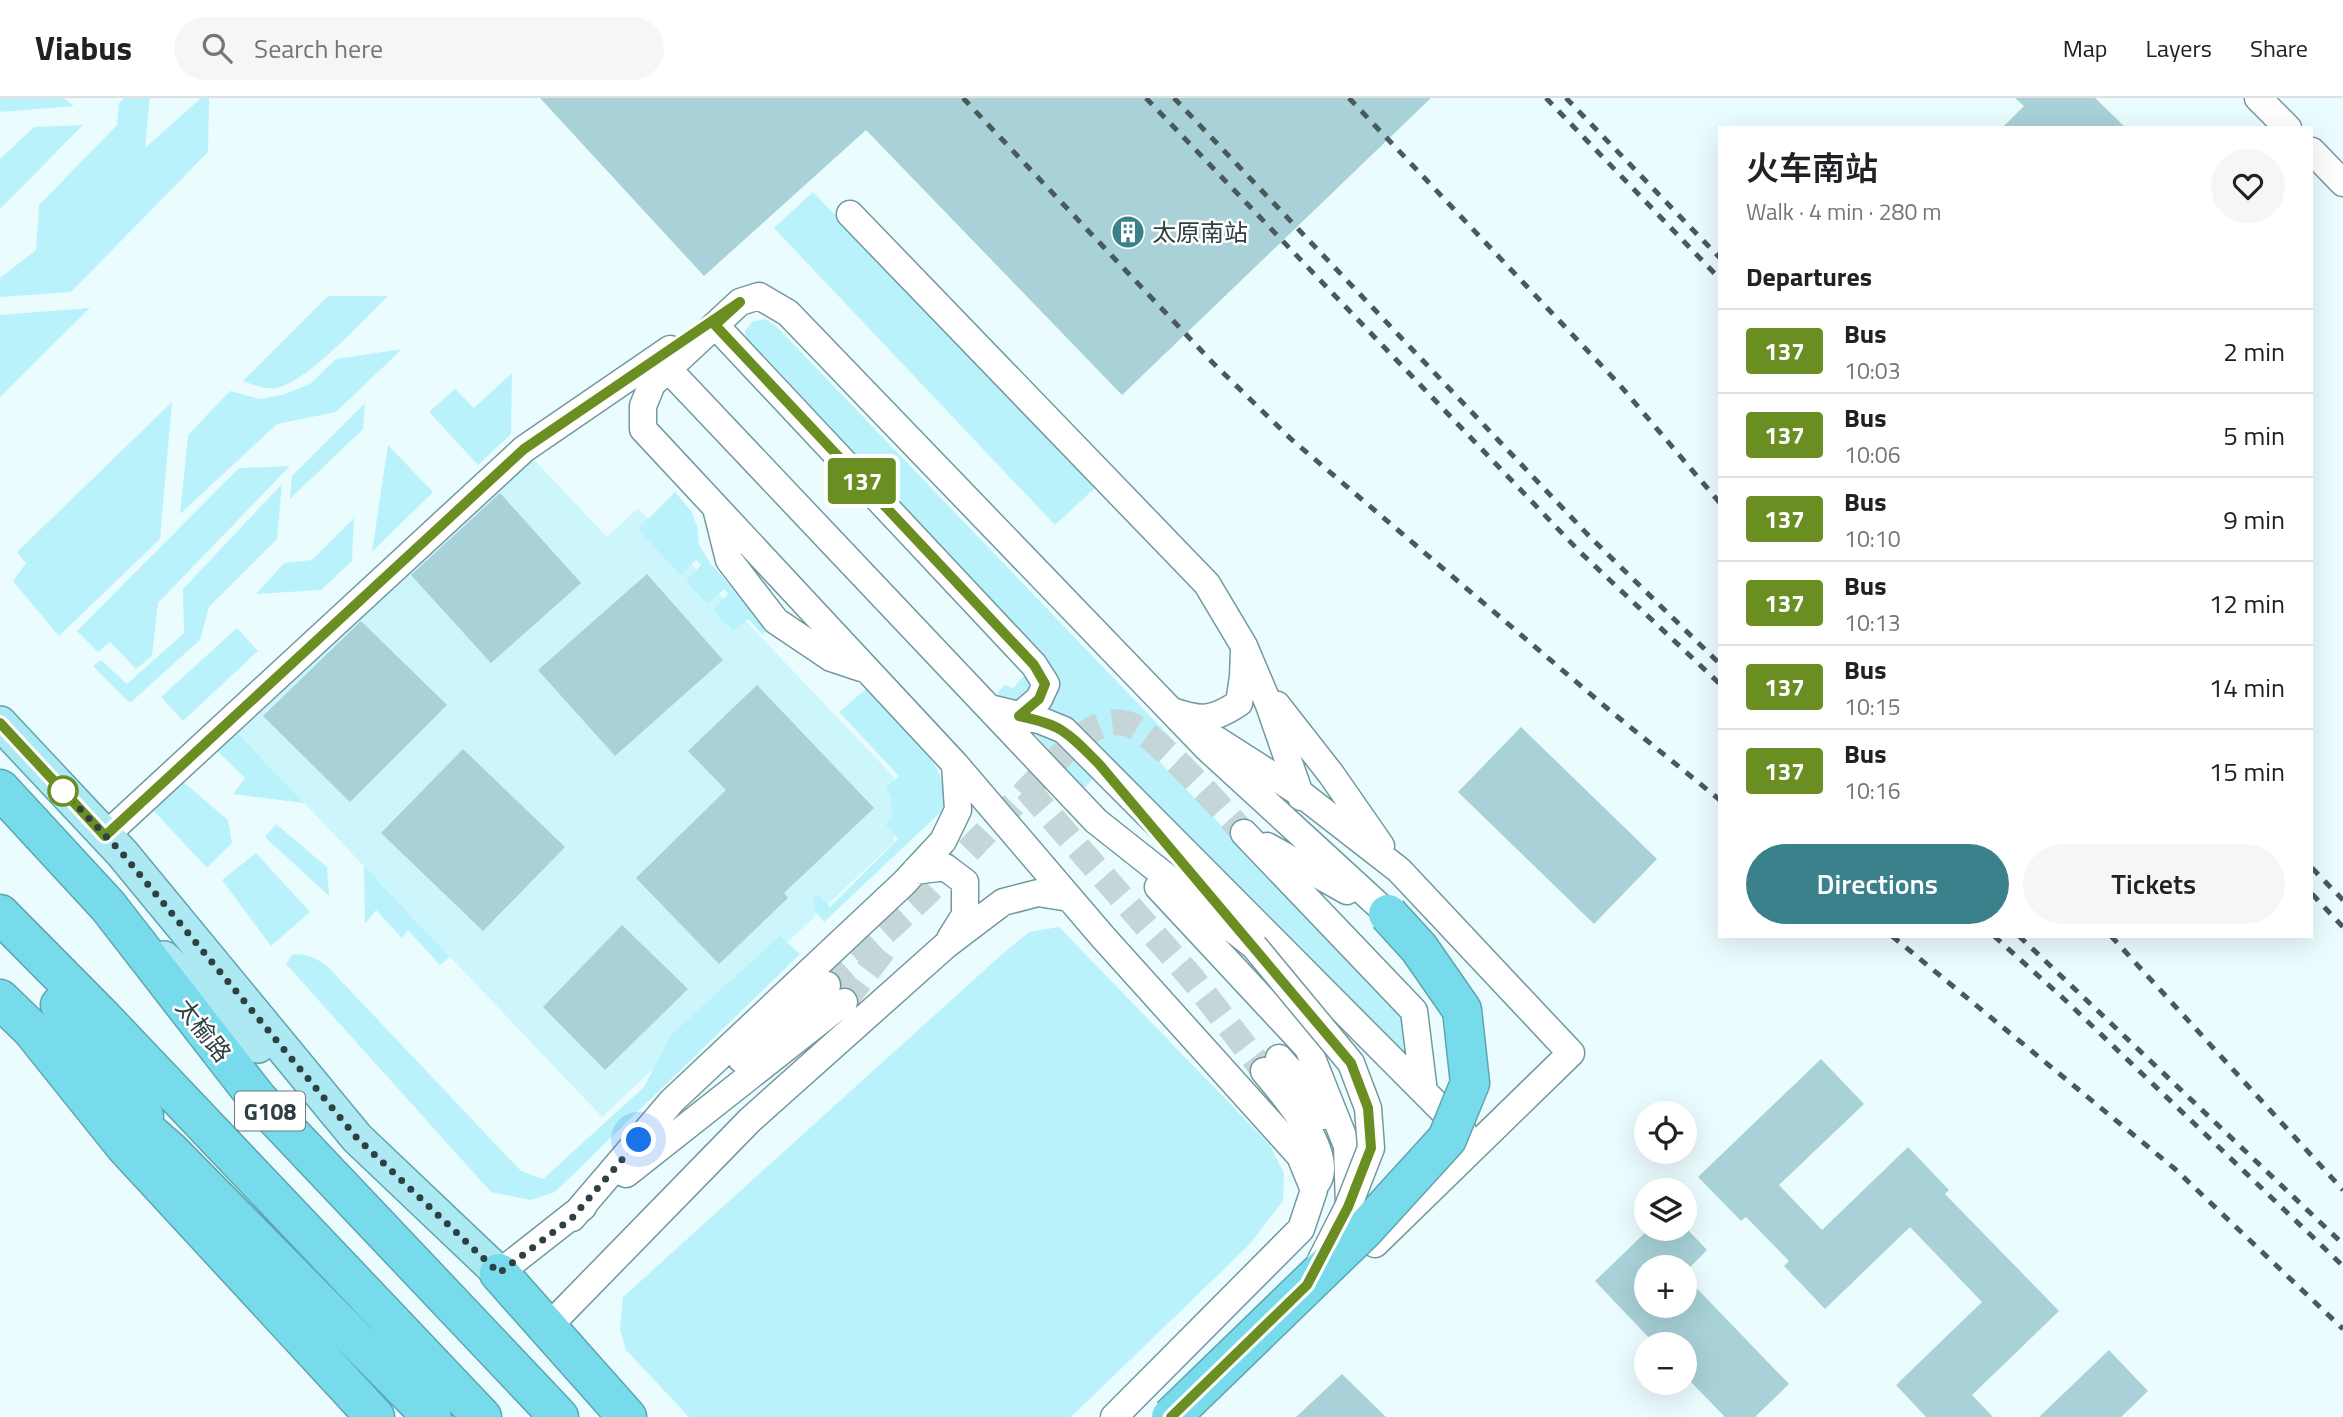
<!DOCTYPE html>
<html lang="en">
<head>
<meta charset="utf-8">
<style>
	body { margin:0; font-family:"Titillium Web","Noto Sans SC",sans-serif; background:#f6f6f6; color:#202124; height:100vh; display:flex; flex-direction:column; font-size:26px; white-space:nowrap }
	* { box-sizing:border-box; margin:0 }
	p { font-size:23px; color:#757577 }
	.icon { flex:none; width:38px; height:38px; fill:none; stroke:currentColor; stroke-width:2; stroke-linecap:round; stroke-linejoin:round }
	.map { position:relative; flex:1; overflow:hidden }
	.details { position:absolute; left:1718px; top:28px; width:595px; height:812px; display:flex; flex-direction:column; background:#fff; border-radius:0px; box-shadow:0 7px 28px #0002 }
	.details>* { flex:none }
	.badge { padding:0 14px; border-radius:5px; font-size:24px; line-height:46px }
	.buttons { position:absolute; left:1634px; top:1003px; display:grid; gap:14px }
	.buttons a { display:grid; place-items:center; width:63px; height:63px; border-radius:50%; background:#fff; box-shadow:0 7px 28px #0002; font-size:35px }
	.you { position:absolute; width:35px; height:35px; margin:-18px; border:5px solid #fff; border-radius:50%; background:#1a73e8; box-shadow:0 0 0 10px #1a73e833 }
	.map>.badge { position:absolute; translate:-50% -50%; box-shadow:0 0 0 4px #fff }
	h2 { padding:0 28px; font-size:26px; line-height:63px }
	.round { display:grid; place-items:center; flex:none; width:74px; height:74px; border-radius:37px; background:#f6f6f6 }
	.head { display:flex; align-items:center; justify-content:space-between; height:119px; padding:0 28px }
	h1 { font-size:33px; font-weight:600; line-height:52px }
	.primary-button { display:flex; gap:14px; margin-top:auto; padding:14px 28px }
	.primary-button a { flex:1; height:80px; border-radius:42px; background:#3b818c; color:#fff; font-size:28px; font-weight:600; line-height:80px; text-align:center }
	.primary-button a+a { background:#f6f6f6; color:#202124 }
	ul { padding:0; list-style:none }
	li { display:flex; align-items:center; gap:21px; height:84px; padding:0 28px; border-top:2px solid #e0e0e0 }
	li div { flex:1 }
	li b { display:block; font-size:26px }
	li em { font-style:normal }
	li .badge { min-width:77px; font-weight:700; text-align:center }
	header { display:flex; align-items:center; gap:42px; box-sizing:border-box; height:98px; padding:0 35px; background:#fff; border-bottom:2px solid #e0e0e0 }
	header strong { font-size:33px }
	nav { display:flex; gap:38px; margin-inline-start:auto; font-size:24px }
	.search { width:490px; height:63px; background:#f6f6f6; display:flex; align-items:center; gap:18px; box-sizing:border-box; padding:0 24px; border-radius:38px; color:#757577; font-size:26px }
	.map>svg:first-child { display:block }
	.built { fill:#ccf5fc }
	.green { fill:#baf2fb }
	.building { fill:#a8d1d8 }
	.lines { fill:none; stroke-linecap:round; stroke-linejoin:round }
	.minor-tunnel { stroke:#c5d6d8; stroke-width:26; stroke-dasharray:26 13; stroke-linecap:butt }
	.minor-casing { stroke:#7299a0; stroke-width:29 }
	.major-casing { stroke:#5ea5b0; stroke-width:36 }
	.highway-casing { stroke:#5ea5b0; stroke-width:41 }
	.minor { stroke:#fff; stroke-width:26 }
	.major { stroke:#ade9f3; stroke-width:33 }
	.highway { stroke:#77dbeb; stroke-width:38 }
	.rail { stroke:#495a5c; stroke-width:5; stroke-dasharray:9 9; stroke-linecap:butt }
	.minor-bridge-casing { stroke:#7299a0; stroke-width:29; stroke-linecap:butt }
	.highway-bridge-casing { stroke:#5ea5b0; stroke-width:41; stroke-linecap:butt }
	.minor-bridge { stroke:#fff; stroke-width:26 }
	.highway-bridge { stroke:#77dbeb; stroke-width:38 }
	.line-casing { stroke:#fff; stroke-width:16 }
	.line { stroke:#6b8e23; stroke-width:10 }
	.walk { stroke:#2f4042; stroke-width:7; stroke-dasharray:0 12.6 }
	.stop-dot { fill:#fff; stroke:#6b8e23; stroke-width:3.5 }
	.labels { text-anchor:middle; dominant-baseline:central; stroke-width:5; stroke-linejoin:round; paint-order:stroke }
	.shield { fill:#fff; stroke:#6d797b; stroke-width:2 }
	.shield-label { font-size:23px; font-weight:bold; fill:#2f4042 }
	.poi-label { font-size:24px; fill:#2f4042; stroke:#fff; text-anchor:start }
	.street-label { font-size:24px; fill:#2f4042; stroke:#fff }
</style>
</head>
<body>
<header>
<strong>Viabus</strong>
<div class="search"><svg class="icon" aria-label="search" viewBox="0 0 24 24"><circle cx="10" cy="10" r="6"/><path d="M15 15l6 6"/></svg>Search here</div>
<nav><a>Map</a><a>Layers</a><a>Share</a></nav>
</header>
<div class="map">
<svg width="2343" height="1319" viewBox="0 0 2343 1319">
	<rect width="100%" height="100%" fill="#ebfcfe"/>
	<path class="built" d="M524,351L607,439L638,410L894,679V744L602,1019L234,631Z"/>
	<path class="green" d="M0,0H64L74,8L0,14Z
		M124,0H150L145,50L201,0H209L208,54L71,194L0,199V180L36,152L39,107L117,27L119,5Z
		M83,27L0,111V61L34,29Z
		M813,94L1096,389L1055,427L774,130Z
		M328,198H388C364,221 310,281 280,289C268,293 254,287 243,283Z
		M90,210L0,299V217Z
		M765,221L776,228L1174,643L1157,661L1406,919L1412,975L1111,662L1084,690L997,595L1005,587L1013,590L1042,558L746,244L745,233L752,224Z
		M402,251L336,314L277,326L180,416L188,337L230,293L260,301L282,297L310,286L336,261Z
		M512,275L511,336L478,367L429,314L455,291L474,310Z
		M172,304L160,441L59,538L13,483L26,465L17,454Z
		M365,305L363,331L290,401L292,378Z
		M388,347L433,394L372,454Z
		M290,368L158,505L152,558L136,571L110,544L98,554L77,533L239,370Z
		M282,386L277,441L209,509L200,542L130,605L93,568L101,562L127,586L184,535L183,491Z
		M675,394L691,413L697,428L699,447L711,466L768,531L763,537L748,521L733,533L713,512L728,496L724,491L707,506L686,483L701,467L696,462L680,477L638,431Z
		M354,420L352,463L321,492L256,496L284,465L312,462Z
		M237,530L258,553L183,623L161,599Z
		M867,590L933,664C942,677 946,696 943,712L824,824L815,812L813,801L819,797L830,809L898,741L885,726L892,720L891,699L886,689L899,678L839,614Z
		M234,631L304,705L233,696L245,680L214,650Z
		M181,682L228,722L232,745L207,770L153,712Z
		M276,726L327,769L329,798L265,739Z
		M256,755L310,814L271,848L222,782Z
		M364,768L450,859L440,867L408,832L402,840L376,812L365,826Z
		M1059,829L1269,1046L1284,1075L1283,1103L1249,1147L1071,1319H689L626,1252L620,1231L623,1199L1000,858L1029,834Z
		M780,838L800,856L555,1094L531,1102L491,1094L286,866L292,857C306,854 315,860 326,867L521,1073L543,1081L644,989L671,937Z"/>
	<path class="building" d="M540,0H1431L1122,297L866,32L704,178Z
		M2015,0H2095L2126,30H2002L2024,8Z
		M500,395L581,485L491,565L411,477Z
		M647,476L723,562L615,658L538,572Z
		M361,523L447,607L350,704L263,618Z
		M757,587L874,710L784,795L788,800L719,866L636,780L726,692L688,653Z
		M1521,629L1657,761L1594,826L1458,694Z
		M463,651L565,749L483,833L381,735Z
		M622,827L688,891L605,972L543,909Z
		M1821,961L1864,1006L1779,1087L1822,1132L1908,1049L1949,1092L1945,1096L2059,1213L1972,1297L1993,1319H1926L1896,1287L1982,1204L1910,1129L1825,1211L1784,1168L1789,1163L1746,1119L1741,1123L1698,1079Z
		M1650,1130H1686L1707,1152L1690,1169H1647V1208H1685V1178L1789,1286L1755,1319H1725L1685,1278V1246H1655L1595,1183Z
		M2109,1252L2148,1293L2121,1319H2039Z
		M1342,1276L1386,1319H1296Z"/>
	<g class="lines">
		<path class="minor-tunnel" d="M1027,691L1191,879L1264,973
			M827,887L921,801L1075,643C1087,633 1107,621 1124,625C1151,629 1222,712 1244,735
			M844,904L884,851"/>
		<defs>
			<path id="minor" d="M2258,0L2288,30
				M2312,53L2343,85
				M850,116L1207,486L1244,548L1269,607L1301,699
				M715,227L1034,567L1046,586L1039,601L1019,618
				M668,271L1096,723L1254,848
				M717,414L729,462L776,523L831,560L861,570
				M1277,607L1331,676L1381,748
				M990,610L1042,623L1064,632L1463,1033
				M1172,613C1202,623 1212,623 1239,605L1243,579L1244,553
				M1217,642L1300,695L1399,772L1571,955L1375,1146
				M955,666L1102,838L1300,1058L1314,1092L1301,1131L1114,1319
				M1244,735L1414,913L1424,994
				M105,738L524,351L670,251
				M1267,748L1347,793
				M915,773L945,769L965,784V817L950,841
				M1158,789L1308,950L1347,1048L1349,1107
				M1279,960L1307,992L1319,1019
				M741,961L827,887
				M1264,973C1282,995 1334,1053 1318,1083
				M626,1076L844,904
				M572,1120L672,1003L904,785L943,743L958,712L955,666L643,331V308L652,286L740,204L759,198L788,215L1207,650L1388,816
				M499,1175L583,1109
				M547,1230L750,1022L945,848L1003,804L1038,795L1069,800"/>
			<path id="major" d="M0,625L122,755L357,1040L499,1175
				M164,860L258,948"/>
			<path id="highway" d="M0,691L108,808L257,1000L559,1319
				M0,816L102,919L482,1319
				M0,901L31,931L124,1047L375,1319
				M60,907L144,1018
				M112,1002L170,1053L432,1319
				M499,1175L627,1319"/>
		</defs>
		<use href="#minor" class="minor-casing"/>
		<use href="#major" class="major-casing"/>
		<use href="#highway" class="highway-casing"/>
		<use href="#minor" class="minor"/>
		<use href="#major" class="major"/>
		<use href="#highway" class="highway"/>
		<path class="rail" d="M963,0L1213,265L1291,341L1608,611L1720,702
			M1146,0L1580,454L1720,586
			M1174,0L1591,440L1720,566
			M1349,0L1618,285L1720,405
			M1546,0L1720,181
			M1566,0L1720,160
			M2312,770L2343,802
			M2312,796L2343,829
			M1892,838L2175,1071L2343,1231
			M1994,838L2063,900L2343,1168
			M2019,838L2343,1146
			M2111,838L2343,1092"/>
		<defs>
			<path id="minor-bridge" d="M1254,848L1351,965L1368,1010L1371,1050L1348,1109L1320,1164"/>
			<path id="highway-bridge" d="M1171,1319L1365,1131L1447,1041L1470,985L1462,912L1419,850L1388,816"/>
		</defs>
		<use href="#minor-bridge" class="minor-bridge-casing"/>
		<use href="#highway-bridge" class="highway-bridge-casing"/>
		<use href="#minor-bridge" class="minor-bridge"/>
		<use href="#highway-bridge" class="highway-bridge"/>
	</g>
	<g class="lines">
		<defs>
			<path id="line" d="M0,625L105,738L524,351L740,204L715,227L1034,567L1045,586L1039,601L1019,618C1063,627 1068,635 1099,666L1351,965L1368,1010L1371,1050L1348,1109L1307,1187L1171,1319"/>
		</defs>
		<use href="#line" class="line-casing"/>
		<use href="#line" class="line"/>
		<path class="walk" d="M63,693L122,755L357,1040L499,1175L572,1120L639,1042"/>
	</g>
	<defs>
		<symbol id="building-disc" viewBox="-11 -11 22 22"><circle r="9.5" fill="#3b818c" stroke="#fff"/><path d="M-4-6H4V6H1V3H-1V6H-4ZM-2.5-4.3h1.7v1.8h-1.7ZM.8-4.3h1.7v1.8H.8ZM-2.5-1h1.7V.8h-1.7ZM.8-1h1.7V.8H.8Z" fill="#fff"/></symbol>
	</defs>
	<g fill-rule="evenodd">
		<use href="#building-disc" x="1109" y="115" width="38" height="38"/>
	</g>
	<circle class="stop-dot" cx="63" cy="693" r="14"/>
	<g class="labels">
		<rect class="shield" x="235" y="993.5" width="70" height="39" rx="5"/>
		<g class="shield-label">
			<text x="270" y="1013">G108</text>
		</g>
		<g class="poi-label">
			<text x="1152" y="134">太原南站</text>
		</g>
		<g class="street-label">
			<text transform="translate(204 932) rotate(52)">太榆路</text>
		</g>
	</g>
</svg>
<div class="buttons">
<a><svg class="icon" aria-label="locate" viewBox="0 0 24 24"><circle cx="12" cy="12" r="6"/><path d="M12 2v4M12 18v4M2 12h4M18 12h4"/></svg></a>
<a><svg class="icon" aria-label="layers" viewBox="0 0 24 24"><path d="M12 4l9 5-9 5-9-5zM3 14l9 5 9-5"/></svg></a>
<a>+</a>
<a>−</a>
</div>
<div class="you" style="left:639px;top:1042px"></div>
<b class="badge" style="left:862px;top:383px;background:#6b8e23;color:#fff">137</b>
<section class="details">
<div class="head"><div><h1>火车南站</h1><p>Walk · 4 min · 280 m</p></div><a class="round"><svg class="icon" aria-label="heart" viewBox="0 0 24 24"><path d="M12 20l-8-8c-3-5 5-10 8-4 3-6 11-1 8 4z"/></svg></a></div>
<h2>Departures</h2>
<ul>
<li><span class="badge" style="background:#6b8e23;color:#fff">137</span><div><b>Bus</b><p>10:03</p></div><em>2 min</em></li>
<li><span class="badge" style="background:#6b8e23;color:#fff">137</span><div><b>Bus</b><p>10:06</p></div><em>5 min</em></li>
<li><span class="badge" style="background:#6b8e23;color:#fff">137</span><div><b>Bus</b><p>10:10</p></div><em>9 min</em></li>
<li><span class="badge" style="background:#6b8e23;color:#fff">137</span><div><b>Bus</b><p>10:13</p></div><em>12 min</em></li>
<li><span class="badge" style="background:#6b8e23;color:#fff">137</span><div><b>Bus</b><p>10:15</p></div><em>14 min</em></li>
<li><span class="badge" style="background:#6b8e23;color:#fff">137</span><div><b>Bus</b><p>10:16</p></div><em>15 min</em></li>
</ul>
<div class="primary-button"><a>Directions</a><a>Tickets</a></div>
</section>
</div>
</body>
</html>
